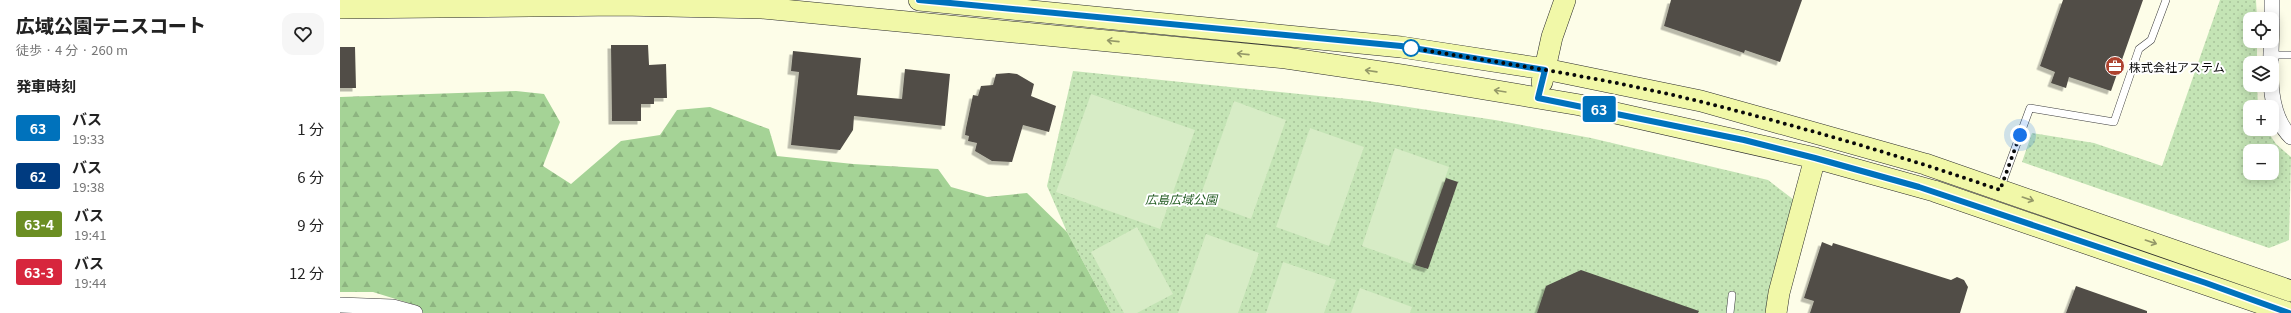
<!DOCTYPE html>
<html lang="ja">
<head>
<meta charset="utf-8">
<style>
	body { margin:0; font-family:Georgia,"Noto Sans JP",serif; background:#f6f6f6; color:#222; height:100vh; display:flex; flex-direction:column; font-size:15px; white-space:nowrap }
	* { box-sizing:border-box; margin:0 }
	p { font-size:13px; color:#767676 }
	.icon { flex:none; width:22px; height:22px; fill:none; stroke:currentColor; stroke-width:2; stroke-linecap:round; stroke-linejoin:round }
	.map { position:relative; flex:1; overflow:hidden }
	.side { display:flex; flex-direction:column; background:#fff; width:340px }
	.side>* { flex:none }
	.badge { padding:0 8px; border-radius:3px; font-size:14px; line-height:26px }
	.fabs { position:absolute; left:1903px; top:12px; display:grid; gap:8px }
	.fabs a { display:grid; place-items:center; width:36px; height:36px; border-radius:8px; background:#fff; box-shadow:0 2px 10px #0003; font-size:20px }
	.you { position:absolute; width:20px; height:20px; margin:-10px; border:3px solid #fff; border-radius:50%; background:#1a73e8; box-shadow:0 0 0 6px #1a73e833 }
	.map>.badge { position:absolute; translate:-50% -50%; box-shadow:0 0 0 2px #fff }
	h2 { padding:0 16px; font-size:15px; line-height:36px }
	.round { display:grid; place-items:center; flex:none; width:42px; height:42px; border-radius:12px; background:#f6f6f6 }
	.head { display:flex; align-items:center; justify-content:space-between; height:68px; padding:0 16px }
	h1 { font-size:19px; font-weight:800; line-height:30px }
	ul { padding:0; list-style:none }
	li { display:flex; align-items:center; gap:12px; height:48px; padding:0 16px }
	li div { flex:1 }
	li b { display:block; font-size:15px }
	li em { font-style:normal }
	li .badge { min-width:44px; font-weight:700; text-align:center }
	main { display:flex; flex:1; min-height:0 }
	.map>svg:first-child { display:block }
	.green { fill:url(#green-dots); fill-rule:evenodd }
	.forest { fill:url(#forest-firs) }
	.pitch { fill:#d7ecc6 }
	.building { fill:#514d47; filter:url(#shadow) }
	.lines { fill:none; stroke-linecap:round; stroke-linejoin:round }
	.lane-casing { stroke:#3c3c3c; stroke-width:8 }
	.street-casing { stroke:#3c3c3c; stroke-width:16 }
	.secondary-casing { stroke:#2b2b2b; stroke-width:22 }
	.lane { stroke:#fff; stroke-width:7 }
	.street { stroke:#fff; stroke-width:15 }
	.secondary { stroke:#f1f8a8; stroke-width:21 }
	.oneway { stroke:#949868 }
	.line-casing { stroke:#fff; stroke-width:9 }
	.line { stroke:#0072bc; stroke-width:6 }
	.walk { stroke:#090909; stroke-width:4; stroke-dasharray:0 7.2 }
	.stop-dot { fill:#fff; stroke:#0072bc; stroke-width:2 }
	.labels { text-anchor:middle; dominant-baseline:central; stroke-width:4; stroke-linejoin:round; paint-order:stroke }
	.poi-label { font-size:12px; fill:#090909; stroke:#fff; text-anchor:start }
	.park-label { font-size:12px; font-style:italic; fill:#205a20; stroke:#fff }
</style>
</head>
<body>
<main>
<section class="side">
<div class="head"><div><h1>広域公園テニスコート</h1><p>徒歩 · 4 分 · 260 m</p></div><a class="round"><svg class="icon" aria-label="heart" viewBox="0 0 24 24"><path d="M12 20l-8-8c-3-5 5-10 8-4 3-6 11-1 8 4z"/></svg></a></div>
<h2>発車時刻</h2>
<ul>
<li><span class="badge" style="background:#0072bc;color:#fff">63</span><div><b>バス</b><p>19:33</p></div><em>1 分</em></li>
<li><span class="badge" style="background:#003b80;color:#fff">62</span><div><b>バス</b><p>19:38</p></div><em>6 分</em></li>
<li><span class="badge" style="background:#6b8e23;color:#fff">63-4</span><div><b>バス</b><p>19:41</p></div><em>9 分</em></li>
<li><span class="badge" style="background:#d7263d;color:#fff">63-3</span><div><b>バス</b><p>19:44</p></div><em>12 分</em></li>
</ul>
</section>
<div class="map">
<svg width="1951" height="313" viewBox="0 0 1951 313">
	<defs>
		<pattern id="green-dots" width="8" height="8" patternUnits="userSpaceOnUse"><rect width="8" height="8" fill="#c4e4b5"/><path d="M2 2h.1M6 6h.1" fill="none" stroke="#a7c29a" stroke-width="1.8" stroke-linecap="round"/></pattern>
		<pattern id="forest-firs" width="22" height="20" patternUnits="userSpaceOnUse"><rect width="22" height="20" fill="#a5d396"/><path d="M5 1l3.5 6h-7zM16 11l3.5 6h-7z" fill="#8db480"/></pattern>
		<filter id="shadow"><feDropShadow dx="-3.5" dy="3.5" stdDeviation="0" flood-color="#0004"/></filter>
	</defs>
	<rect width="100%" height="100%" fill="#fdfde8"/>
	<path class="green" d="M1880,0H1916L1917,19H1910V41H1917V63H1910V85H1917L1918,107H1910V129H1926L1936,144L1951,157L1949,240L1929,248L1682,162L1692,133L1754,143L1822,166ZM1910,151H1932V173H1910Z
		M733,71L1028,101L1155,120L1251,138L1428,180L1454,200L1426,313H771L727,232L707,186Z"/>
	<path class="forest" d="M176,91L204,94L220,122L203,166L231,184L281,141L320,135L337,110L370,107L429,129L437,156L513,164L598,169L611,187L647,197L687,193L727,232L771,313H81L75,305L33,292H0V97Z"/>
	<path class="pitch" d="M751,94L855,130L820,229L716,192Z
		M894,101L946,120L911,219L859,200Z
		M970,128L1024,147L989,246L936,227Z
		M1055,148L1109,167L1075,265L1022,246Z
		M797,227L833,294L797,313H784L751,252Z
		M866,234L919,253L898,313H838Z
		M943,262L996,280L984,313H926Z
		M1020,288L1072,307L1070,313H1011Z"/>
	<path class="building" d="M1331,0H1462L1440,62L1405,50L1404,53L1324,26Z
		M1723,0H1803L1771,91L1729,77L1726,88L1711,83L1715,72L1700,66Z
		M271,45H308L309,65L326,64L327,98H314V104H301V121H272Z
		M0,47H15L16,88H0Z
		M453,51L521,58L517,95L562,99L565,69L610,74L605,126L514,116L513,130L500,150L451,145L459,72L451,71Z
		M669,73L677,74L694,84L691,96L716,106L709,132L683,125L672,162L652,161L635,151L637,143L628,141L629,136L625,135L626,128L633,95L638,96L641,86L653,85L656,74Z
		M1106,178L1118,182L1088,269L1075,265Z
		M1482,242L1492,246L1493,243L1611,280L1617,277L1624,280L1628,287L1620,313H1470L1474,301L1464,298Z
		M1241,270L1359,311L1358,313H1197L1206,286Z
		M1736,286L1807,311V313H1726Z"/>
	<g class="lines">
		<defs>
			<path id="lane" d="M1932,55H1951
				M1660,189L1690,108L1774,122L1799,49L1811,40L1826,0
				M1390,313L1392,295"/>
			<path id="street" d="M1932,0V19
				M1932,20C1932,57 1923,110 1951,137
				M0,305L53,307L75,313"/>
			<path id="secondary" d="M579,0L1061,47L1205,69L1361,101L1585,164L1951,291
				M0,8L281,5L422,8L946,58L1061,75L1240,105L1475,158L1594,191L1949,313
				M1202,82L1212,37L1225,0
				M1436,313L1439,293L1475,158"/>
		</defs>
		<use href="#lane" class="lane-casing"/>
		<use href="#street" class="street-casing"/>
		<use href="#secondary" class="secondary-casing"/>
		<use href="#lane" class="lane"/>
		<use href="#street" class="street"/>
		<use href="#secondary" class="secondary"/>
	</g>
	<defs><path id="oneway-shaft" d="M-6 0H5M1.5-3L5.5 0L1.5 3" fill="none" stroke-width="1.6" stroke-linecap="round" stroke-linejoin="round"/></defs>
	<g class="oneway">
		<use href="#oneway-shaft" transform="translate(773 41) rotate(-174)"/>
		<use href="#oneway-shaft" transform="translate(903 54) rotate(-174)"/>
		<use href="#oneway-shaft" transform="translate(1031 71) rotate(-172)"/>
		<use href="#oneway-shaft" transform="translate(1160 91) rotate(-171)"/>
		<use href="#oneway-shaft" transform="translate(1688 199) rotate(19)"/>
		<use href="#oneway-shaft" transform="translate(1811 242) rotate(19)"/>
	</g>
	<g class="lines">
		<defs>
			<path id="line" d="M579,0L1061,46L1205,70L1198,98L1404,140L1475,158L1579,187L1866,283L1949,313"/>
		</defs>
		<use href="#line" class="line-casing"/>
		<use href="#line" class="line"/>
		<path class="walk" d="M1071,48C1168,64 1266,78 1362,102C1462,127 1562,156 1660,190L1680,135"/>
	</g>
	<defs>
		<symbol id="office-disc" viewBox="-11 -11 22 22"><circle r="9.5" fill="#ad422e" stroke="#fff"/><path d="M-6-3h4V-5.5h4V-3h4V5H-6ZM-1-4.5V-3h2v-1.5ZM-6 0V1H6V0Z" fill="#fff"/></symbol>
	</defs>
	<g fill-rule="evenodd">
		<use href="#office-disc" x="1764" y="55" width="22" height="22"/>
	</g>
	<circle class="stop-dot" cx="1071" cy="48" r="8"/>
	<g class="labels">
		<g class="poi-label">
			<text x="1789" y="66">株式会社アステム</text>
		</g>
		<g class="park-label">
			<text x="841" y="198">広島広域公園</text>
		</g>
	</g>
</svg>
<div class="fabs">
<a><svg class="icon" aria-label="locate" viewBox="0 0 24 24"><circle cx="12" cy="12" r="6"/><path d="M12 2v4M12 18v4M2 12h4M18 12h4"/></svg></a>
<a><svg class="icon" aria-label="layers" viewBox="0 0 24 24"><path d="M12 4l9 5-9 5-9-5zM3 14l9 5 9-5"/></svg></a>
<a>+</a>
<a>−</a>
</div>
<div class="you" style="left:1680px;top:135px"></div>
<b class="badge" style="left:1259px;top:109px;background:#0072bc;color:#fff">63</b>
</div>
</main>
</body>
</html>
